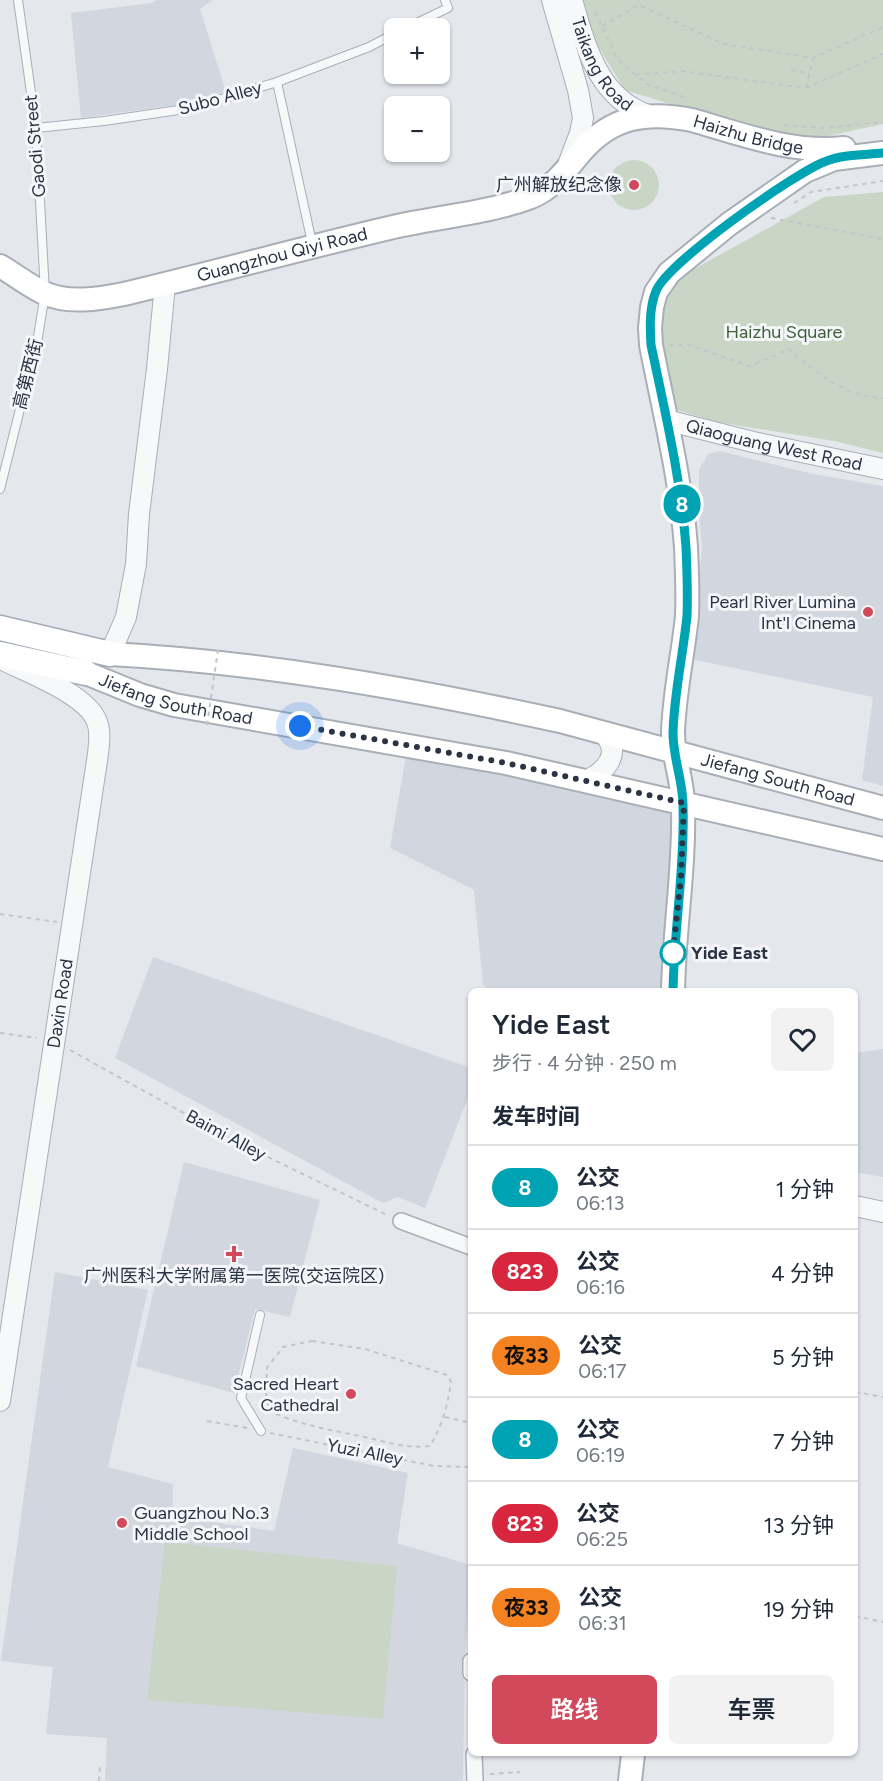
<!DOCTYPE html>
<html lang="zh">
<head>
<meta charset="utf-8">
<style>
	body { margin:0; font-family:Figtree,"Noto Sans SC",sans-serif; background:#f2f2f3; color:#1f2937; height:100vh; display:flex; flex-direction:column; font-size:22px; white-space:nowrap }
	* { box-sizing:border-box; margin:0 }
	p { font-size:20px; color:#747a83 }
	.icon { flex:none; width:33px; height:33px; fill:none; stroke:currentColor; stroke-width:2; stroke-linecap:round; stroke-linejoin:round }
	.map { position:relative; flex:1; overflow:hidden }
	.side { position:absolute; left:468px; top:988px; width:390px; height:768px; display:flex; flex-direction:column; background:#fff; border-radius:9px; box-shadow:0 2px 4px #0004 }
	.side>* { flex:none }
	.badge { padding:0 12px; border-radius:20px; font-size:21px; line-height:39px }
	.tools { position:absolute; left:384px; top:18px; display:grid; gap:12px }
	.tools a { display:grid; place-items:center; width:66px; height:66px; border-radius:9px; background:#fff; box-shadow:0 2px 4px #0004; font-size:30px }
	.you { position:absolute; width:30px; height:30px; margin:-15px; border:4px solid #fff; border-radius:50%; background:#1a73e8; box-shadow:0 0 0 9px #1a73e833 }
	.map>.badge { position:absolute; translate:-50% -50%; box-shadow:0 0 0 3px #fff }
	h2 { padding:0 24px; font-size:22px; line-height:54px }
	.round { display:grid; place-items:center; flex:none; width:63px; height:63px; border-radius:9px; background:#f2f2f3 }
	.head { display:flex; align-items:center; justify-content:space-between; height:102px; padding:0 24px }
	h1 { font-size:28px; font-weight:600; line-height:45px }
	.button { display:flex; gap:12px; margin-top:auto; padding:12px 24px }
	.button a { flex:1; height:69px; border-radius:9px; background:#d1495b; color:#fff; font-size:24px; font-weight:600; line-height:69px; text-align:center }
	.button a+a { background:#f2f2f3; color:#1f2937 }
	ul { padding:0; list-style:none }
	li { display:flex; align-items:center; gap:18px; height:84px; padding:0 24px; border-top:2px solid #e0e1e3 }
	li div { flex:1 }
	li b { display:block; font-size:22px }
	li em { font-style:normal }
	li .badge { min-width:66px; font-weight:700; text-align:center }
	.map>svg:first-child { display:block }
	.built { fill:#d2d6de }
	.green { fill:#c9d6c5 }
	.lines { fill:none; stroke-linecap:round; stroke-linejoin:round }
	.service-casing { stroke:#a9aeb7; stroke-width:10 }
	.minor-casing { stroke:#a9aeb7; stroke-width:18 }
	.tertiary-casing { stroke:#a9aeb7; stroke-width:22 }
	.secondary-casing { stroke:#a9aeb7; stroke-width:26 }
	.primary-casing { stroke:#a3abb8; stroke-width:27 }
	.path { stroke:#c2c5cb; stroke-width:2; stroke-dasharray:4.5 4.5; stroke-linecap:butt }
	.service { stroke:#f7f8fa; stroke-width:8 }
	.minor { stroke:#f7f8fa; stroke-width:15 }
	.tertiary { stroke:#f7f8fa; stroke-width:20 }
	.secondary { stroke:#fff; stroke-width:22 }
	.primary { stroke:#fff; stroke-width:24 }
	.path-bridge { stroke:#c2c5cb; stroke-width:2; stroke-dasharray:4.5 4.5; stroke-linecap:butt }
	.line-casing { stroke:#fff; stroke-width:14 }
	.line { stroke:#00a3b4; stroke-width:9 }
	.walk { stroke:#2b3445; stroke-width:6; stroke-dasharray:0 10.8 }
	.poi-dot { fill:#d1495b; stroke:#f4f6f9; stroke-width:2 }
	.stop-dot { fill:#fff; stroke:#00a3b4; stroke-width:3 }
	.labels { text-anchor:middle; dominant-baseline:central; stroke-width:6; stroke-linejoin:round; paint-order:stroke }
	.street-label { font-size:18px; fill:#2b3445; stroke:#f4f6f9 }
	.poi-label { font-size:18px; fill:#2b3445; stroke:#f4f6f9; text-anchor:end }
	.park-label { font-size:18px; fill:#3f6138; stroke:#f4f6f9 }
	.stop-label { font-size:18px; font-weight:bold; fill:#2b3445; stroke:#f4f6f9; text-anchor:start }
</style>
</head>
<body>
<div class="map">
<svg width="883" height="1781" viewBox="0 0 883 1781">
	<rect width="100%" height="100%" fill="#e4e7ec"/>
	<path class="built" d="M156,0H213L200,9L226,92L174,105L81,118L71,13L152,3Z
		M719,451L813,474L883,486V786L862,780L873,697L691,659L692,625L702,550L699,509V470L708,454Z
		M408,744L684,803L674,991H490L483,985L474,890L390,848Z
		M153,957L471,1068V1090L425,1208L398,1197L383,1203L115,1058Z
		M883,1049V1177L855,1172V1053Z
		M184,1162L320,1200L290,1317L255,1309L234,1393L136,1366Z
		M55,1272L148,1290L108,1467L173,1484L172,1516L274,1531L293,1448L408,1473L397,1543L471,1565L465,1655L463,1781H105L107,1738L46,1734L53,1667L1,1661Z"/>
	<path class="green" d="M579,0H883V124L805,141L735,124L625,90L586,27Z
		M609 185a25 25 0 1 1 50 0a25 25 0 1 1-50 0Z
		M883,192V453L834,441L717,422L674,409L658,327L664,301L678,278L824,197Z
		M165,1542L397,1566L383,1719L147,1700Z"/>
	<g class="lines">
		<defs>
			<path id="service" d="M406,28L448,8L445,0
				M277,82L312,243
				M36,128L104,121L192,108L277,82L369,47L394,34
				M0,489L38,337L45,293L36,128L18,0
				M260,1315L241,1398L261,1431"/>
			<path id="minor" d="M401,1221L471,1247
				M471,1661V1673
				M474,1754L475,1781"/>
			<g id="tertiary">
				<path d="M552,0L578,90L583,118L580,133L569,162"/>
				<path id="s1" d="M572,0C585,45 598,98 648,115"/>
				<path id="s2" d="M666,420L753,442L883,469"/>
				<path d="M110,654L126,617L136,564L139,514L157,369L165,284"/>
				<path d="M585,781C606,772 624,752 602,732"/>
				<path d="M855,1206L883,1212"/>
				<path id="s3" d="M0,1401L98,754C99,744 101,732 97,722C88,695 29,673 5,661"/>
			</g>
			<g id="secondary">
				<path id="s4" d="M0,266C14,274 29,286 44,293C68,304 99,299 124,294C212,273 300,249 389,228C435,217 486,214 531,197C553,188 566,170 581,152C612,116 647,111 692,120C740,134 794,154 844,148"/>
				<path id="s5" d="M110,654C261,662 413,689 560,721L883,808"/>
				<path id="s6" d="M86,673L140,695L174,705L506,763L883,849"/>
				<path d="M673,992C674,929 685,867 683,805C683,781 673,758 673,733C674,694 683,655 687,616C688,593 687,570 686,547C681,479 664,412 651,345L650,328L652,307L656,292L669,273L729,224L805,171L834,159L883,153"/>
				<path d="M630,1781L633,1754"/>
			</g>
			<path id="primary" d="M0,628L110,654
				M0,654L86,673"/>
		</defs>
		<use href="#service" class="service-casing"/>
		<use href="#minor" class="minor-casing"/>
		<use href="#tertiary" class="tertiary-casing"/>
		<use href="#secondary" class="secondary-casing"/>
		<use href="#primary" class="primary-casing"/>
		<path class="path" d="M595,12L618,60L647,84L689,99
			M602,26L639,5L724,44L813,58L883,27
			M791,70L809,73
			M636,75L681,71L806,88L883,54
			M806,88L813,58
			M784,125L823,128L883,122
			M794,203L811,192L883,181
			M771,218L883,239
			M669,345H689L750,366L789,349C816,373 846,397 883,398
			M0,914L57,922
			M0,1033L37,1038
			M70,1050L229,1138L387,1215
			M312,1341L365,1349L447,1375L451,1382C448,1405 442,1426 430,1446C406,1449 383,1441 360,1436C329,1430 298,1424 269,1411L266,1394L267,1368L283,1347Z
			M855,1392L883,1397
			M445,1417L471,1423
			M207,1421L247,1428
			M270,1433L434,1466L471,1467
			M855,1616L883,1622
			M490,1774L520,1772
			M99,1781L100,1766"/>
		<use href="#service" class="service"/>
		<use href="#minor" class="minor"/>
		<use href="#tertiary" class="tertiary"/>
		<use href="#secondary" class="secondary"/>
		<use href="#primary" class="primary"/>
		<path class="path-bridge" d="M207,725L218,650"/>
	</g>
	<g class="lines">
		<defs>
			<path id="line" d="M673,992C674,929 685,867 683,805C683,781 673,758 673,733C674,694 683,655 687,616C688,593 687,570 686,547C681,479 665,412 651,345C650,328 649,308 656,291C668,262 792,175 824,162C842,154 864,155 883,153"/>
		</defs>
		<use href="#line" class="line-casing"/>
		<use href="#line" class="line"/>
		<path class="walk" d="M300,726L506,763L684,803L681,877L673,953"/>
	</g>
	<g class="poi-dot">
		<circle cx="634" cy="185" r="6"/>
		<circle cx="868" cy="612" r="6"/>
		<path d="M231 1245h6v6h6v6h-6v6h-6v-6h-6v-6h6z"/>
		<circle cx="351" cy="1394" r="6"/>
		<circle cx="122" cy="1523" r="6"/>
	</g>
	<circle class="stop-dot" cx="673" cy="953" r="12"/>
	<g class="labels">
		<g class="street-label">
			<text stroke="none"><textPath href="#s1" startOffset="72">Taikang Road</textPath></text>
			<text transform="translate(220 98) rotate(-15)">Subo Alley</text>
			<text stroke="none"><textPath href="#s4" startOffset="800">Haizhu Bridge</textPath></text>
			<text transform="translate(35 146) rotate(-95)">Gaodi Street</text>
			<text stroke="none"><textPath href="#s4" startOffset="296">Guangzhou Qiyi Road</textPath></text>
			<text transform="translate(28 374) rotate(-76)">高第西街</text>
			<text stroke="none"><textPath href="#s2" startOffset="111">Qiaoguang West Road</textPath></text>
			<text stroke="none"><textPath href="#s6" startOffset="94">Jiefang South Road</textPath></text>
			<text stroke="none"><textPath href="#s5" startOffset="681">Jiefang South Road</textPath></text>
			<text stroke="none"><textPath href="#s3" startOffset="402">Daxin Road</textPath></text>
			<text transform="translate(226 1135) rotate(28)">Baimi Alley</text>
			<text transform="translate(365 1452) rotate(11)">Yuzi Alley</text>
		</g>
		<g class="poi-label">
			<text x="622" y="185">广州解放纪念像</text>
			<text x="856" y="602">Pearl River Lumina<tspan x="856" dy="21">Int'l Cinema</tspan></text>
			<text x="234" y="1276" text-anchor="middle">广州医科大学附属第一医院(交运院区)</text>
			<text x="339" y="1384">Sacred Heart<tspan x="339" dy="21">Cathedral</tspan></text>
			<text x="134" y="1513" text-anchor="start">Guangzhou No.3<tspan x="134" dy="21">Middle School</tspan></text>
		</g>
		<g class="park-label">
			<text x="784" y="332">Haizhu Square</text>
		</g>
		<g class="stop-label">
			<text x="691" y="953">Yide East</text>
		</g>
	</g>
</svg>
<div class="tools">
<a>+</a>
<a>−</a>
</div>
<div class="you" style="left:300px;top:726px"></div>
<b class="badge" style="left:682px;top:504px;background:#00a3b4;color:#fff">8</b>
<section class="side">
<div class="head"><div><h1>Yide East</h1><p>步行 · 4 分钟 · 250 m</p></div><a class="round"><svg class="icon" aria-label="heart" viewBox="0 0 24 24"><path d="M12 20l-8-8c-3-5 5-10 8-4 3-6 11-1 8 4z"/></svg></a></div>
<h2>发车时间</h2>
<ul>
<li><span class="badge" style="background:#00a3b4;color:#fff">8</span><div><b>公交</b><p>06:13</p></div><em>1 分钟</em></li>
<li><span class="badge" style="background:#d7263d;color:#fff">823</span><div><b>公交</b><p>06:16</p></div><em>4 分钟</em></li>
<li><span class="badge" style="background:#f58220;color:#111">夜33</span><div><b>公交</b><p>06:17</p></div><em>5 分钟</em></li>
<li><span class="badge" style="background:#00a3b4;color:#fff">8</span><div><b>公交</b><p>06:19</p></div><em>7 分钟</em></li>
<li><span class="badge" style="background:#d7263d;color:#fff">823</span><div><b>公交</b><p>06:25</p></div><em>13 分钟</em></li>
<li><span class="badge" style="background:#f58220;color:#111">夜33</span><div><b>公交</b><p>06:31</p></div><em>19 分钟</em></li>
</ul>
<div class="button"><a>路线</a><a>车票</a></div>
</section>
</div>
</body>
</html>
